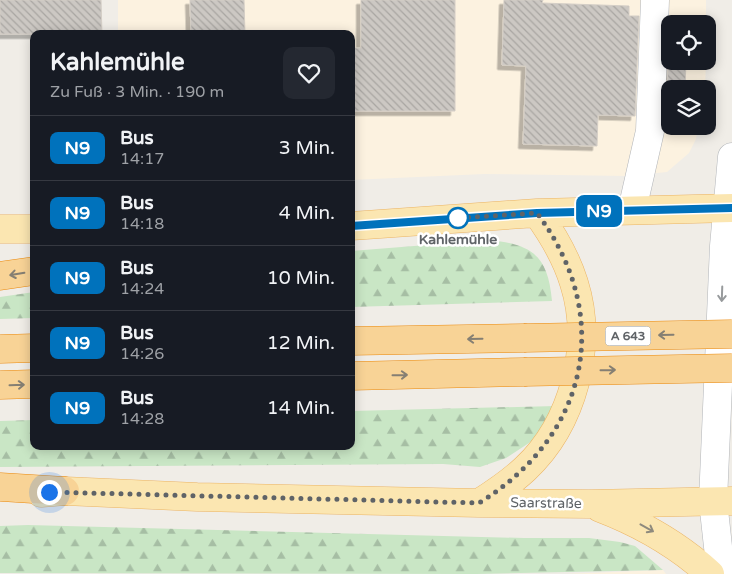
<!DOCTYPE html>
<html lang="de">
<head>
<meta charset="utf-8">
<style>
	body { margin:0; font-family:"Varela Round",sans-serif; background:#242831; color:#f1f3f6; height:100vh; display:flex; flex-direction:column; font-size:19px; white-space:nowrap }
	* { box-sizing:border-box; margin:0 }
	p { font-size:16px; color:#9ea1a6 }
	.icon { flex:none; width:28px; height:28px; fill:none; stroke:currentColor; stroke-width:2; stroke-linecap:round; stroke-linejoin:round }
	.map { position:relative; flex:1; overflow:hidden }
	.drawer { position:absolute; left:30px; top:30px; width:325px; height:420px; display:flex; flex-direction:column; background:#171b24; border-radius:10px; box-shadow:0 2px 12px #0003 }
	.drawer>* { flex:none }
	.badge { padding:0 10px; border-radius:8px; font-size:18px; line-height:32px }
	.fabs { position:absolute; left:661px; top:15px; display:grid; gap:10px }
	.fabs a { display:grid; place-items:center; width:55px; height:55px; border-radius:10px; background:#171b24; box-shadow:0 2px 12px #0003; font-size:25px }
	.you { position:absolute; width:25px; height:25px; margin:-12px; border:4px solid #fff; border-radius:50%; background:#1a73e8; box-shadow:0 0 0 8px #1a73e833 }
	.map>.badge { position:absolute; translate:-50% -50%; box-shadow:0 0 0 2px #fff }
	.round { display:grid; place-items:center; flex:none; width:52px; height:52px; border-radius:10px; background:#242831 }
	.summary { display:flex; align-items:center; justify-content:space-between; height:85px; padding:0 20px }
	h1 { font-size:24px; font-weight:700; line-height:38px }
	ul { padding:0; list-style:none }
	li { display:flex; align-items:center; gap:15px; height:65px; padding:0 20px; border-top:1px solid #363941 }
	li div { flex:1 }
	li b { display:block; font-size:19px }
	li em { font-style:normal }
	li .badge { min-width:55px; font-weight:700; text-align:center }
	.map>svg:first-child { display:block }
	.commercial { fill:#fcf2e0 }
	.forest { fill:url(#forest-firs) }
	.building { fill:url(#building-back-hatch); stroke:#d4cec6; filter:url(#shadow) }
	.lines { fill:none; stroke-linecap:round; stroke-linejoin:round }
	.minor-casing { stroke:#b2b5b9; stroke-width:29 }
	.major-casing { stroke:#ebb465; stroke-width:29 }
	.highway-casing { stroke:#eb890c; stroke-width:29 }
	.minor { stroke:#fff; stroke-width:28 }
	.major { stroke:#fbe6b1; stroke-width:28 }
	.highway { stroke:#f8d396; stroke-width:28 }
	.highway-bridge-casing { stroke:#eb890c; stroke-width:29; stroke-linecap:butt }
	.highway-bridge { stroke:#f8d396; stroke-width:28 }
	.oneway { stroke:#857f73 }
	.oneway2 { stroke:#979a9c }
	.oneway3 { stroke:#8e8a7d }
	.line-casing { stroke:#fff; stroke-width:11 }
	.line { stroke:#0072bc; stroke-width:8 }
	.walk { stroke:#5f6367; stroke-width:5; stroke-dasharray:0 9 }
	.stop-dot { fill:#fff; stroke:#0072bc; stroke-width:2.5 }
	.labels { text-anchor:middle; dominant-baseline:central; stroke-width:5; stroke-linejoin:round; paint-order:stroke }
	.shield { fill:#fff; stroke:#8f9295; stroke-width:1 }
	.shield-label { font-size:12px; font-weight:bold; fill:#5f6367 }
	.stop-label { font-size:14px; font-weight:bold; fill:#5f6367; stroke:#fff }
	.street-label { font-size:14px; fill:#5f6367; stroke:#fff }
</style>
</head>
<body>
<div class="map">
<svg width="732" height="574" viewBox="0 0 732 574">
	<defs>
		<pattern id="forest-firs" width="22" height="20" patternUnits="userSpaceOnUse" patternTransform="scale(1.25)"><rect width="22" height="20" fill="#c9e6c5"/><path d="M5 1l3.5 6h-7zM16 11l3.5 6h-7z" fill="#a6bea4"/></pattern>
		<pattern id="building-back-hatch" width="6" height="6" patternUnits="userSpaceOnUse" patternTransform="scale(1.25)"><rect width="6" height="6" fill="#ccc8c3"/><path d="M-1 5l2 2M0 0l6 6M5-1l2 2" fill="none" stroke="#a9a6a2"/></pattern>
		<filter id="shadow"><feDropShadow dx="-4.5" dy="4.5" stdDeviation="0" flood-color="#0004"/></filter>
	</defs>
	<rect width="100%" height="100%" fill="#f0ede7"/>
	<path class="commercial" d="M118,0H706V24H670V61H706L705,89H670V126H698L696,139L689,153L667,172L628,176L484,174L351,180V34H118Z
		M663,570L666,574H565Z"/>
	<path class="forest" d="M490,240C533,245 548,256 552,301L351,307V251Z
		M34,292V318L0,319V297Z
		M556,406L532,441L506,458L480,467L443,464L0,467V421L34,420V446H351V411Z
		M28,525L524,538H589L620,542L635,546L663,570L476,574L0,573V526Z"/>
	<path class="building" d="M0,0H101L102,34H0Z
		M190,0H244L245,34H191Z
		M361,0H455V111H351V48H361Z
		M504,0H543L542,3L629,6V16H639L635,116L598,115L597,146L523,144L526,66L502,65Z
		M670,17L687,18V24H670V61H686L685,89H670V117H666Z"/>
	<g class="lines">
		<defs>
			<path id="minor" d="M632,210L650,131L655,0
				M721,574L713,501L724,246L732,157"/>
			<path id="major" d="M351,226L537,213L732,208
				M0,229H34
				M41,493L65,491L197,497L479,503L589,504L732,501
				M479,503C495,493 511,482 525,469C573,424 594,346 574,283C566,257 553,235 537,213
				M600,508C642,524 677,544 710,574"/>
			<path id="highway" d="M0,276L34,271
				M351,341L524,338
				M0,349L34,348
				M351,376L524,372
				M0,385L34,384
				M0,487L65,491"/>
		</defs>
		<use href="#minor" class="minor-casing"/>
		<use href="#major" class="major-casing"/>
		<use href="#highway" class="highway-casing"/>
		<use href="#minor" class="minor"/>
		<use href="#major" class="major"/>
		<use href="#highway" class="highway"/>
		<defs>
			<path id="highway-bridge" d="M524,338L732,334
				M524,372L732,368"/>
		</defs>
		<use href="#highway-bridge" class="highway-bridge-casing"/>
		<use href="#highway-bridge" class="highway-bridge"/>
	</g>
	<defs><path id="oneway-shaft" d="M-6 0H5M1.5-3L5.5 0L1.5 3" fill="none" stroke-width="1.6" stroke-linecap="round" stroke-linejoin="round" transform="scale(1.25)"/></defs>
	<g class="oneway">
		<use href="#oneway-shaft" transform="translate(17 274) rotate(171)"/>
		<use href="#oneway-shaft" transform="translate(666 335) rotate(179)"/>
		<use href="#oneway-shaft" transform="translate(475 339) rotate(179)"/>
		<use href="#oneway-shaft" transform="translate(608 370) rotate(-1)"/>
		<use href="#oneway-shaft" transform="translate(400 375) rotate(-1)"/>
		<use href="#oneway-shaft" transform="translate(17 385) rotate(-2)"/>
	</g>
	<use class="oneway2" href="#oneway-shaft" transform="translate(722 294) rotate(92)"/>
	<use class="oneway3" href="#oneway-shaft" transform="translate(647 528) rotate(29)"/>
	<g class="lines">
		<defs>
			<path id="line" d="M351,226L537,213L732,208"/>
		</defs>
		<use href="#line" class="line-casing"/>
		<use href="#line" class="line"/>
		<path class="walk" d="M49,492L479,503C588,436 615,317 537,213L458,218"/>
	</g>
	<circle class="stop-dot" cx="458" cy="218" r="10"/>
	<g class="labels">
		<rect class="shield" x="605.5" y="326.5" width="45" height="19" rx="4"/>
		<g class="shield-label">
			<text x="628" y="336">A 643</text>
		</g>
		<g class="stop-label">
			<text x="458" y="239">Kahlemühle</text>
		</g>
		<g class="street-label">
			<text transform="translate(546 503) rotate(1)">Saarstraße</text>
		</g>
	</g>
</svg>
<div class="fabs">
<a><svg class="icon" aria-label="locate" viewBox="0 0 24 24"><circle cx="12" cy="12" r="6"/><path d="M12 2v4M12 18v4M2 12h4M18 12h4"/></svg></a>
<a><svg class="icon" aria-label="layers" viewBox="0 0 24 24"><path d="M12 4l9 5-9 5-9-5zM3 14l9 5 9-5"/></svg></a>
</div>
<div class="you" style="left:49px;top:492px"></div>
<b class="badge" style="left:599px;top:211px;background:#0072bc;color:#fff">N9</b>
<section class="drawer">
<div class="summary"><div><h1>Kahlemühle</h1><p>Zu Fuß · 3 Min. · 190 m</p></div><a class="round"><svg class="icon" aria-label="heart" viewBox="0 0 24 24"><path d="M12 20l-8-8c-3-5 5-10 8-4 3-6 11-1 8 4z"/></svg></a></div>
<ul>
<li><span class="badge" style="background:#0072bc;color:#fff">N9</span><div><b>Bus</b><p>14:17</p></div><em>3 Min.</em></li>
<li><span class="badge" style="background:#0072bc;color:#fff">N9</span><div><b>Bus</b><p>14:18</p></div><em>4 Min.</em></li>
<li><span class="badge" style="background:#0072bc;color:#fff">N9</span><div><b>Bus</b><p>14:24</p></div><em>10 Min.</em></li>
<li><span class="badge" style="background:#0072bc;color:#fff">N9</span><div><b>Bus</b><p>14:26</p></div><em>12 Min.</em></li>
<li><span class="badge" style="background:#0072bc;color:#fff">N9</span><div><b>Bus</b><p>14:28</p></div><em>14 Min.</em></li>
</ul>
</section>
</div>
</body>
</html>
